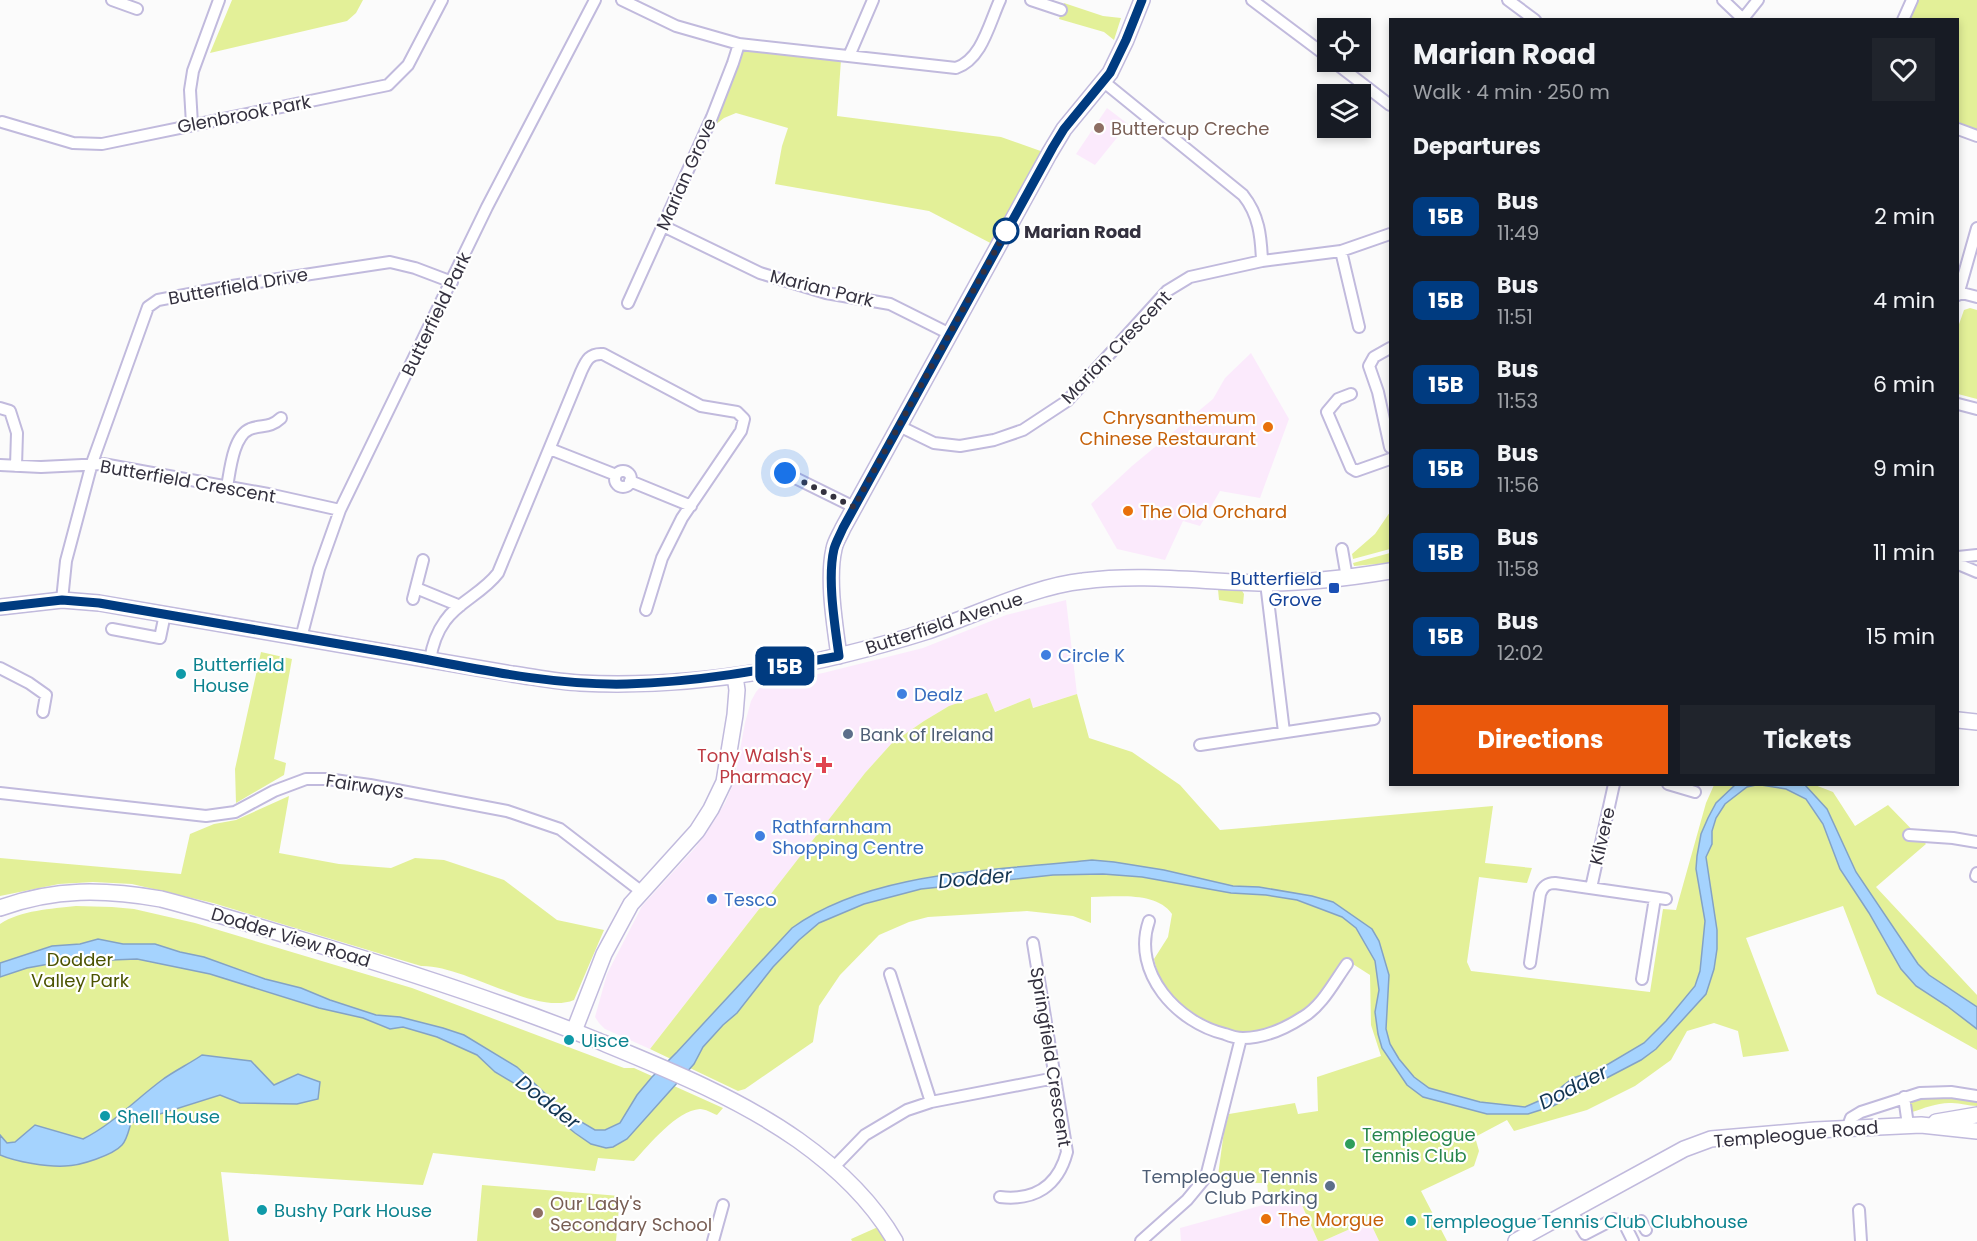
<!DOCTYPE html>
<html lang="en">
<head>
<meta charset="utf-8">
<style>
	body { margin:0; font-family:Poppins,sans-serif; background:#20242c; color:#f1f3f6; height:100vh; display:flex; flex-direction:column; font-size:22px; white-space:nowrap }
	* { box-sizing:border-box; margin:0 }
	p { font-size:20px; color:#9ea1a6 }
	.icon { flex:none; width:33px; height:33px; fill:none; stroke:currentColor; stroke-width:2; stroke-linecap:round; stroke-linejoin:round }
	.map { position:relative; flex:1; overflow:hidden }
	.drawer { position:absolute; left:1389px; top:18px; width:570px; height:768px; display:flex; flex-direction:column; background:#171b24; border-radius:0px; box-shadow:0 3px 9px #0003 }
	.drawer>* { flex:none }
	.badge { padding:0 12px; border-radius:9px; font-size:21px; line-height:39px }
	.controls { position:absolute; left:1317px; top:18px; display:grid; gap:12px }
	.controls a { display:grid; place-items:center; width:54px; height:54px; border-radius:0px; background:#171b24; box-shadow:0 3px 9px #0003; font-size:30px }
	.you { position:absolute; width:30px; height:30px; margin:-15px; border:4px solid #fff; border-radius:50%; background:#1a73e8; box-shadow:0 0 0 9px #1a73e833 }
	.map>.badge { position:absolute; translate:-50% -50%; box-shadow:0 0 0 3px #fff }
	h2 { padding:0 24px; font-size:22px; line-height:54px }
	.round { display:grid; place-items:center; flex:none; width:63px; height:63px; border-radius:0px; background:#20242c }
	.head { display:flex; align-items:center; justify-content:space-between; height:102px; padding:0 24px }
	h1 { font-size:28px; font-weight:700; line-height:45px }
	.primary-button { display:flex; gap:12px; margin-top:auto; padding:12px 24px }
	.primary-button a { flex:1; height:69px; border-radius:0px; background:#ea580c; color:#fff; font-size:24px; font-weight:700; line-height:69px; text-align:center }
	.primary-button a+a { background:#20242c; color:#f1f3f6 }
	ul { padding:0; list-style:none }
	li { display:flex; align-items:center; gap:18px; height:84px; padding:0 24px }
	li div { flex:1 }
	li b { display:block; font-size:22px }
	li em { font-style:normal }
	li .badge { min-width:66px; font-weight:700; text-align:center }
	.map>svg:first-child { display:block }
	.commercial { fill:#fbeafc }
	.green { fill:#e3f098 }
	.water { fill:#a5d3fe; stroke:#83a2c5; stroke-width:1.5 }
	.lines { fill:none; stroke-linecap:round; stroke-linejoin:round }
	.street-casing { stroke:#c1badd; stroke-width:14 }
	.secondary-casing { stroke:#c1badd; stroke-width:18 }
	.street { stroke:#fff; stroke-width:10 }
	.secondary { stroke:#fff; stroke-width:15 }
	.line-casing { stroke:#fff; stroke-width:14 }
	.line { stroke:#003b80; stroke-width:9 }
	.walk { stroke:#34313f; stroke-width:6; stroke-dasharray:0 10.8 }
	.education-dot { fill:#8d6e63; stroke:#fff; stroke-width:2 }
	.stop-dot { fill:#fff; stroke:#003b80; stroke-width:3 }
	.food-dot { fill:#e8710a; stroke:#fff; stroke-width:2 }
	.transit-dot { fill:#1a4fb4; stroke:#fff; stroke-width:2 }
	.shop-dot { fill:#3f7fe0; stroke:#fff; stroke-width:2 }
	.culture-dot { fill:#0f9aa8; stroke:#fff; stroke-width:2 }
	.service-dot { fill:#5c6f8a; stroke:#fff; stroke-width:2 }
	.health-dot { fill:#e0444e; stroke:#fff; stroke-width:2 }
	.leisure-dot { fill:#2e9e5b; stroke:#fff; stroke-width:2 }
	.labels { text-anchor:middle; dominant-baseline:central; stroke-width:4.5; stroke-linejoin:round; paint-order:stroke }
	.street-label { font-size:18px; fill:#34313f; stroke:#fff }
	.education-label { font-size:18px; fill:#785e54; stroke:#fff; text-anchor:start }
	.stop-label { font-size:18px; font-weight:bold; fill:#34313f; stroke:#fff; text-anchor:start }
	.food-label { font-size:18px; fill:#c56008; stroke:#fff; text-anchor:start }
	.transit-label { font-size:18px; fill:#164399; stroke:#fff; text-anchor:end }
	.shop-label { font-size:18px; fill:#366cbe; stroke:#fff; text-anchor:start }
	.culture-label { font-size:18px; fill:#0d838f; stroke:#fff; text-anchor:start }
	.service-label { font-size:18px; fill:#4e5e75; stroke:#fff; text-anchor:start }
	.health-label { font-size:18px; fill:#be3a42; stroke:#fff; text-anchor:end }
	.park-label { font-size:18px; fill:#4b5301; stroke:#fff }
	.leisure-label { font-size:18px; fill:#27864d; stroke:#fff; text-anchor:start }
	.water-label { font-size:20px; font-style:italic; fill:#133551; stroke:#fff }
</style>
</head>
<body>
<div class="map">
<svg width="1977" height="1241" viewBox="0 0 1977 1241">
	<rect width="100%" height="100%" fill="#fbfbfb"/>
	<path class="commercial" d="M1107,108L1128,124L1095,165L1076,154Z
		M1251,353L1289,419L1260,498L1220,491L1200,526L1183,521L1165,560L1117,549L1091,504L1132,466L1213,399L1225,378Z
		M1066,600L1077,694L1032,708L1030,698L994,712L987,694L949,706L924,721L892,743L865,773L650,1049L605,1029L599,1023L595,1017L607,974L642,906L695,848L712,824L725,803L734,782L745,723L751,701L756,692L763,684L823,673L923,648L1006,615Z
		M1296,1192L1318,1241H1181L1180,1228L1274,1202Z
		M1368,1221L1370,1222L1379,1241H1323Z"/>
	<path class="green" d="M232,0H363L356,13L347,21L210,53Z
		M1919,0H1977V130L1958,122V20L1909,19Z
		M1064,3L1103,16L1121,18L1114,40L1104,32L1059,19Z
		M741,50H754L841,60L837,116L1001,137L1049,154L998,247L929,211L775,184L782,146L788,128L736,113L724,118L706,132Z
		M1970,308L1977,310V399L1958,394V327L1964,310Z
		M1390,512V549L1353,559L1352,554L1375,534Z
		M1390,553L1389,563L1354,566L1353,563Z
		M1218,589H1241L1244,594L1243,604L1219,600Z
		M261,652L292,659L274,759L286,763L284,775L236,803L235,769Z
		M987,693L995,712L1030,698L1033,708L1077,694L1089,738L1132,752L1180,785L1220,830L1493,806L1485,863L1532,868L1527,883L1479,877L1467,962L1471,971L1650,992L1663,909L1676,910L1706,803L1714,785H1815L1833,792L1855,826L1888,805L1926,844L1876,887L1977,995V1050L1877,994L1843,906L1746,938L1789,1051L1743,1057L1738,1031L1714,1023L1687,1031L1671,1060L1635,1086L1587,1110L1514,1131L1507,1120L1475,1137L1479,1151L1474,1166L1421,1191L1447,1241H1379L1370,1222L1368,1221L1323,1241H1318L1296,1192L1269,1203L1267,1183H1217L1224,1131L1229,1114L1295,1103L1298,1114L1318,1111L1317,1077L1381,1056L1371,1025L1370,975L1345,959C1331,980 1315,1002 1294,1017C1241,1054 1167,1020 1154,959L1168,937L1172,914C1156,891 1116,897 1091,897V923L1073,916L1027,911L928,917L909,922L879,935L840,975L819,1006L813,1042L745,1089L738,1091L650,1049L865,773L892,743L924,721L949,706Z
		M289,796L279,853L339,864L391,868L415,858L444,860L504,880L557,920L604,930L574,1000C536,1016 465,965 421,966L213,903L132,884L93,882L59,884L0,896V858L181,874L190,834L214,824L236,820Z
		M76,906L112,907L134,909L195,923L412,988L624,1068H634L723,1108L717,1115C712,1113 705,1109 700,1109C676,1111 650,1144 634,1161L598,1158L595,1171L433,1153L423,1185L221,1172L229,1241H0V924C21,910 51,909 76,906Z
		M1943,1096L1977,1100V1106C1968,1106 1961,1103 1952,1103C1939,1102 1924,1108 1912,1112L1909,1110L1908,1101L1927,1097Z
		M482,1185L620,1196L616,1241H477Z
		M878,1227L886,1241H852L851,1239Z"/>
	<path class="water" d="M1735,785H1756L1747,787L1725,804L1716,818L1712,831V844L1706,857L1717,930V949L1714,969L1706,994L1656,1049L1641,1060L1553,1106L1528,1114H1487L1423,1097L1407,1085L1382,1048L1378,1034L1375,1012L1379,990L1375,961L1356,928L1342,917L1297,900L1266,895L1231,893L1142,877L1103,874L1053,875L921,889L864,904L819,923L799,940L773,967L737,1013L723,1025L703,1047L694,1064L627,1139L613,1147L606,1148L591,1144L575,1133L543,1107L532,1094L495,1072L477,1055L437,1037L403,1027L390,1029L363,1018L319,1008L210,974L137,959L60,962L27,968L0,977V963L52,946L80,944L98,939L123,944H155L180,952L204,957L265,979L301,988L330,1000L376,1015L400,1017L443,1028L464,1035L517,1067L566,1113L595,1130H605L620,1123L637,1095L652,1077L677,1052L792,928C872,870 996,871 1092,860L1114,862L1164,870L1233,886L1259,887L1312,896L1333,902L1372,929L1379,941L1389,975L1386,1029L1390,1044L1399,1059L1414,1077L1429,1088L1480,1102L1525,1107L1550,1096L1573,1078L1600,1069L1644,1043L1666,1021L1695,986L1700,971L1705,921L1696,869L1697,856L1701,834L1708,818L1716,803Z
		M1761,785H1805L1827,809L1856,872L1918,964L1929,975L1977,1007V1029L1947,1006L1916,986L1901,969L1869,913L1840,869L1823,824L1806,799L1786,789Z
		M202,1055L251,1061L274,1085L298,1074L320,1082L318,1099L297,1104L240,1103L220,1095L131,1123C129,1129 127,1140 122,1145C113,1155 80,1166 65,1166C48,1167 16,1162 0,1155V1135L7,1143L15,1142L35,1125L83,1139C113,1124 135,1100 162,1080C174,1071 189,1064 202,1055Z"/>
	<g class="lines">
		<defs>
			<path id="street" d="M112,0L137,9
				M622,0L676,26L739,44L956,68C982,59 989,24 1000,0
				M1031,0L1061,10
				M1252,0L1328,57
				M1508,0L1535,20
				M1723,0L1743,19
				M1742,20L1758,0
				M1903,20L1912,0
				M849,56L873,0
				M1334,62L1390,105
				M1104,82L1243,195C1259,215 1261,236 1262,261
				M2,122L73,143L102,144L388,85L408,65L442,0
				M192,124L190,90L193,71L219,0
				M1958,129L1977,136
				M663,226L760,273L826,293L890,304L950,334
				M1341,251L1359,327
				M1958,292L1977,297
				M1958,295L1977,228
				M628,303L712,117L733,63L739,44
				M1390,348L1374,357L1369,366L1378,392L1390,447
				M1351,394L1338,399L1327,412L1351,468L1356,471L1390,459
				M1958,404L1977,409
				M0,408L10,411L17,433L16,466
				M899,426L934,443L960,446L994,440L1023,430L1067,401L1167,291L1190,277L1262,261L1341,251L1390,234
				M550,449L616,475
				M0,465L41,467L103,464L268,494L340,510
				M615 479a8 8 0 1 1 16 0a8 8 0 1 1-16 0Z
				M785,473L854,507
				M630,481L691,506
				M227,487C230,471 233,436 250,429C263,424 269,429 281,418
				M1342,549L1347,578
				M1958,557L1977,555
				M1958,564L1977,572
				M1266,583L1284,732
				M416,588L460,606
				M413,599L423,560
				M62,600L66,561L92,463L148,307L158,300L232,286L390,262L415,268L452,282
				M112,629L160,638L165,614
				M301,638L319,569L340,510L487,207L595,0
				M430,660C432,647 437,632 445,621C458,602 483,593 498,573L581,372C586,361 589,353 603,354L701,406L737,412L744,419L741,431L682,518L662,558L646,610
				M0,668L29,683L46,695L43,712
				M1200,745L1374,719
				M1668,784L1695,792
				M0,793L206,816L235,812L274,791L306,779H327L370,785L507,811L560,829L642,892
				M1909,835L1953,838L1977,842
				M1976,876L1977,873
				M1591,888L1614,784
				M1149,921C1131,973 1178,1023 1225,1034C1230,1036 1237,1038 1243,1038C1264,1038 1286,1028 1303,1017C1322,1006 1334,982 1347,964
				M1530,963L1540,894C1543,886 1547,883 1555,883L1666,899
				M890,974L931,1102
				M1642,979L1655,898
				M1904,1097L1908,1125
				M1847,1129L1851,1118L1861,1112L1920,1093L1951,1092L1977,1096
				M833,1168L865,1135L907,1110L931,1102L1055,1078
				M1000,1197C1035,1201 1058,1186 1067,1152L1033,943
				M1571,1210L1585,1234L1614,1219L1625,1225L1633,1241
				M1859,1210L1861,1241
				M1625,1225L1641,1221L1646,1230
				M713,1241L723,1205
				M1141,1241L1187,1200L1206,1177L1241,1038"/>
			<path id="secondary" d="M0,607L62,600L99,603L512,674C534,677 557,682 580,683C697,689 817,666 928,631C976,615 1034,586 1083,581C1143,573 1204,582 1264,583C1307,583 1348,578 1390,571
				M839,656C835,626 827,579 834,549C835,542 840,535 843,528L1049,154L1064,129L1110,73L1126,40L1142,0
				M1958,720L1977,722
				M0,908C55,888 104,889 161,899C211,912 260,927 309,942C406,971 502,1002 596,1040C664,1068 737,1097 798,1140C836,1167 872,1201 895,1241
				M574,1031L604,954L631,904L697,831L711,809L724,782L735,715L737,690L735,676
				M1936,1122L1977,1115
				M1516,1241L1684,1149L1711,1139L1815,1130L1921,1125L1977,1131"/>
		</defs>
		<use href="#street" class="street-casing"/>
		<use href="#secondary" class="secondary-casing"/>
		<use href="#street" class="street"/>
		<use href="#secondary" class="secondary"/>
	</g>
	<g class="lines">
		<defs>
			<path id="line" d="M0,607L62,600L99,603C192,619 286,635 380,651C461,665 545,686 627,684C699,682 768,669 839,656C835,626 827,579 834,549C836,542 840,535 843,528L1053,147L1064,129L1110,73L1126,40L1142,0"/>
		</defs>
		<use href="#line" class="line-casing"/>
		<use href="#line" class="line"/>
		<path class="walk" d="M785,473L854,507L1009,226L1006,231"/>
	</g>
	<g class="education-dot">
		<circle cx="1099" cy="128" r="6"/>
		<circle cx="538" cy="1213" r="6"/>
	</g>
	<circle class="stop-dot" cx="1006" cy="231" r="12"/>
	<g class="food-dot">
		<circle cx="1268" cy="427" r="6"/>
		<circle cx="1128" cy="511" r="6"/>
		<circle cx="1266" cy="1219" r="6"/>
	</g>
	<rect class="transit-dot" x="1328" y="582" width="12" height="12" rx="3"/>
	<g class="shop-dot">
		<circle cx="1046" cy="655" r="6"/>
		<circle cx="902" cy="694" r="6"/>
		<circle cx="760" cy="836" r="6"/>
		<circle cx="712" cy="899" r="6"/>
	</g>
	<g class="culture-dot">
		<circle cx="181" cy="674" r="6"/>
		<circle cx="569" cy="1040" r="6"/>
		<circle cx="105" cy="1116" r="6"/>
		<circle cx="262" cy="1210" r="6"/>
		<circle cx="1411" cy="1221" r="6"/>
	</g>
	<g class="service-dot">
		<circle cx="848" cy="734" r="6"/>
		<circle cx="1330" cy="1186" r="6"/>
	</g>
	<path class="health-dot" d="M821 756h6v6h6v6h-6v6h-6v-6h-6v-6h6z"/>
	<circle class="leisure-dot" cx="1350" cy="1144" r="6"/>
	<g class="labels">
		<g class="street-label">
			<text transform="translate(244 114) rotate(-11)">Glenbrook Park</text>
			<text transform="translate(686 174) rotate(-66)">Marian Grove</text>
			<text transform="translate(238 286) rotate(-10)">Butterfield Drive</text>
			<text transform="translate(822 288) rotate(14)">Marian Park</text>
			<text transform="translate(436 314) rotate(-64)">Butterfield Park</text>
			<text transform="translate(1116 347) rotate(-46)">Marian Crescent</text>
			<text transform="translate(188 481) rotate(10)">Butterfield Crescent</text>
			<text transform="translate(944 623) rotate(-18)">Butterfield Avenue</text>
			<text transform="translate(365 786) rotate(9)">Fairways</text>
			<text transform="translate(1602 836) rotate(-77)">Kilvere</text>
			<text transform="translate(291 937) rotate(17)">Dodder View Road</text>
			<text transform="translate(1051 1057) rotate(81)">Springfield Crescent</text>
			<text transform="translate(1796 1134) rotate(-5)">Templeogue Road</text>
		</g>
		<g class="education-label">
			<text x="1111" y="128">Buttercup Creche</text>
			<text x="550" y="1203">Our Lady's<tspan x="550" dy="21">Secondary School</tspan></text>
		</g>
		<g class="stop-label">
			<text x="1024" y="231">Marian Road</text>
		</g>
		<g class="food-label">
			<text x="1256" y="417" text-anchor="end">Chrysanthemum<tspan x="1256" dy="21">Chinese Restaurant</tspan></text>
			<text x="1140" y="511">The Old Orchard</text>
			<text x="1278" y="1219">The Morgue</text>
		</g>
		<g class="transit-label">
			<text x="1322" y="578">Butterfield<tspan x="1322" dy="21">Grove</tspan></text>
		</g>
		<g class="shop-label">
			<text x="1058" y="655">Circle K</text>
			<text x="914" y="694">Dealz</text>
			<text x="772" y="826">Rathfarnham<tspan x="772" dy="21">Shopping Centre</tspan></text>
			<text x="724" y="899">Tesco</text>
		</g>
		<g class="culture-label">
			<text x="193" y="664">Butterfield<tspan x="193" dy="21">House</tspan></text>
			<text x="581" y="1040">Uisce</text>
			<text x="117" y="1116">Shell House</text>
			<text x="274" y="1210">Bushy Park House</text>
			<text x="1423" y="1221">Templeogue Tennis Club Clubhouse</text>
		</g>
		<g class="service-label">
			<text x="860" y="734">Bank of Ireland</text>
			<text x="1318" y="1176" text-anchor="end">Templeogue Tennis<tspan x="1318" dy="21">Club Parking</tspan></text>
		</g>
		<g class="health-label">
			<text x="812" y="755">Tony Walsh's<tspan x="812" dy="21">Pharmacy</tspan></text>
		</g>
		<g class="park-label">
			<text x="80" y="959">Dodder<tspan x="80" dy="21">Valley Park</tspan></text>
		</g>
		<g class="leisure-label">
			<text x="1362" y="1134">Templeogue<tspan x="1362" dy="21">Tennis Club</tspan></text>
		</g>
		<g class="water-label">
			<text transform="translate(975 878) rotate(-5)">Dodder</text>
			<text transform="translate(1573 1087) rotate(-27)">Dodder</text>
			<text transform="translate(548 1102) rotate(38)">Dodder</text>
		</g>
	</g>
</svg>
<div class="controls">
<a><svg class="icon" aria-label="locate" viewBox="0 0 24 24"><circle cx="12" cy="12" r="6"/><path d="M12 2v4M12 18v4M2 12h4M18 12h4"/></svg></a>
<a><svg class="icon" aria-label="layers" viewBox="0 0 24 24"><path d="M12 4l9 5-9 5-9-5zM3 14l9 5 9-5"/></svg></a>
</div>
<div class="you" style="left:785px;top:473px"></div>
<b class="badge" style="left:785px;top:666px;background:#003b80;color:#fff">15B</b>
<section class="drawer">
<div class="head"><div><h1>Marian Road</h1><p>Walk · 4 min · 250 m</p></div><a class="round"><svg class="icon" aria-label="heart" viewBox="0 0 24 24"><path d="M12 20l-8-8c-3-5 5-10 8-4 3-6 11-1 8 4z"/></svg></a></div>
<h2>Departures</h2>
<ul>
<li><span class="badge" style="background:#003b80;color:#fff">15B</span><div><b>Bus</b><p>11:49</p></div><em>2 min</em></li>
<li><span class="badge" style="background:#003b80;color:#fff">15B</span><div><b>Bus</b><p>11:51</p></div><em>4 min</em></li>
<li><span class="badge" style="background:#003b80;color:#fff">15B</span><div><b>Bus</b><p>11:53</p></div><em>6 min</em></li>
<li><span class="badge" style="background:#003b80;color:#fff">15B</span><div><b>Bus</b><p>11:56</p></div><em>9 min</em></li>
<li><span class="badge" style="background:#003b80;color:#fff">15B</span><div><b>Bus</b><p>11:58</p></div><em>11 min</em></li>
<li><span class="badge" style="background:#003b80;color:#fff">15B</span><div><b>Bus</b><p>12:02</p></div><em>15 min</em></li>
</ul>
<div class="primary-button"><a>Directions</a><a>Tickets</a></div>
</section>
</div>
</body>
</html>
